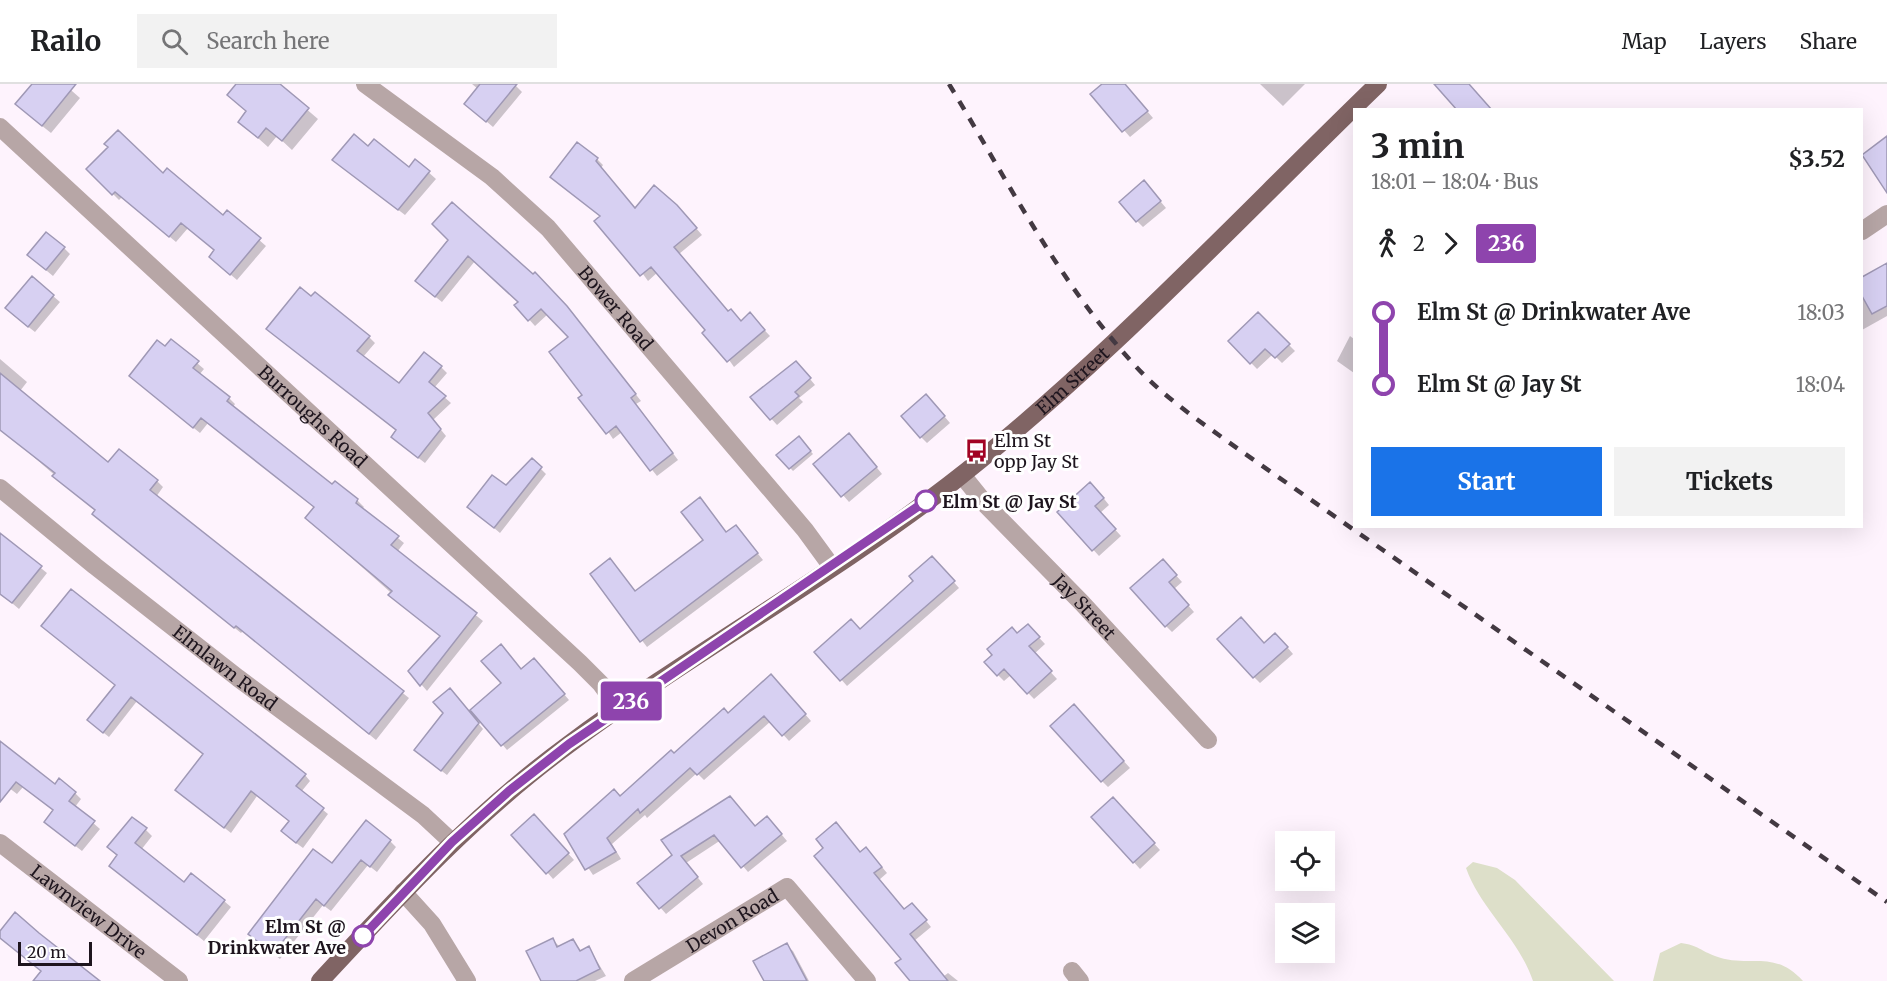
<!DOCTYPE html>
<html lang="en">
<head>
<meta charset="utf-8">
<style>
	body { margin:0; font-family:Merriweather,serif; background:#f2f2f2; color:#202124; height:100vh; display:flex; flex-direction:column; font-size:22px; white-space:nowrap }
	* { box-sizing:border-box; margin:0 }
	p { font-size:20px; color:#757577 }
	.icon { flex:none; width:33px; height:33px; fill:none; stroke:currentColor; stroke-width:2; stroke-linecap:round; stroke-linejoin:round }
	.map { position:relative; flex:1; overflow:hidden }
	.panel { position:absolute; left:1353px; top:24px; width:510px; height:420px; display:flex; flex-direction:column; background:#fff; border-radius:0px; box-shadow:0 6px 24px #0002 }
	.panel>* { flex:none }
	.badge { padding:0 12px; border-radius:4px; font-size:21px; line-height:39px }
	.buttons { position:absolute; left:1275px; top:747px; display:grid; gap:12px }
	.buttons a { display:grid; place-items:center; width:60px; height:60px; border-radius:0px; background:#fff; box-shadow:0 6px 24px #0002; font-size:30px }
	.scale { position:absolute; left:18px; bottom:15px; width:74px; box-sizing:border-box; padding-left:6px; border:3px solid #1e151e; border-top:0; font-size:16px; line-height:21px; white-space:nowrap; color:#1e151e; -webkit-text-stroke:4px #fff; paint-order:stroke }
	.map>.badge { position:absolute; translate:-50% -50%; box-shadow:0 0 0 3px #fff }
	.legs { display:flex; align-items:center; gap:9px; height:66px; padding:0 18px; font-size:20px }
	.legs p { margin-inline-start:auto }
	.head { display:flex; align-items:center; justify-content:space-between; height:102px; padding:0 18px }
	h1 { font-size:33px; font-weight:700; line-height:45px }
	.button { display:flex; gap:12px; margin-top:auto; padding:12px 18px }
	.button a { flex:1; height:69px; border-radius:0px; background:#1a73e8; color:#fff; font-size:24px; font-weight:700; line-height:69px; text-align:center }
	.button a+a { background:#f2f2f2; color:#202124 }
	ul { padding:0 18px; list-style:none }
	li { display:flex; align-items:center; gap:21px; height:72px; font-size:22px }
	li i { display:grid; place-items:center; width:9px; height:100%; margin:0 8px; background:currentColor }
	li i::after { content:''; width:15px; height:15px; margin:-8px; border:4px solid; border-radius:50%; background:#fff }
	li p { margin-inline-start:auto }
	li:first-child i { background:linear-gradient(#0000 50%,currentColor 0) }
	li:last-child i { background:linear-gradient(currentColor 50%,#0000 0) }
	header { display:flex; align-items:center; gap:36px; box-sizing:border-box; height:84px; padding:0 30px; background:#fff; border-bottom:2px solid #e0e0e0 }
	header strong { font-size:28px }
	nav { display:flex; gap:33px; margin-inline-start:auto; font-size:21px }
	.search { width:420px; height:54px; background:#f2f2f2; display:flex; align-items:center; gap:15px; box-sizing:border-box; padding:0 21px; border-radius:0px; color:#757577; font-size:22px }
	.map>svg:first-child { display:block }
	.green { fill:#dddfc9 }
	.shadow { fill:#0003 }
	.building { fill:#d7d0f2; stroke:#9f98b5; stroke-width:1.5 }
	.lines { fill:none; stroke-linecap:round; stroke-linejoin:round }
	.minor { stroke:#b7a6a6; stroke-width:18 }
	.major { stroke:#806464; stroke-width:18 }
	.rail { stroke:#433942; stroke-width:4.5; stroke-dasharray:10 10; stroke-linecap:butt }
	.line-1-casing { stroke:#fff; stroke-width:14 }
	.line-1 { stroke:#8e44ad; stroke-width:9 }
	.stop-1-dot { fill:#fff; stroke:#8e44ad; stroke-width:3 }
	.labels { text-anchor:middle; dominant-baseline:central; stroke-width:6; stroke-linejoin:round; paint-order:stroke }
	.street-label { font-size:18px; fill:#1e151e; stroke:#fff }
	.poi-label { font-size:18px; fill:#1e151e; stroke:#fff; text-anchor:start }
	.stop-label { font-size:18px; font-weight:bold; fill:#1e151e; stroke:#fff; text-anchor:start }
</style>
</head>
<body>
<header>
<strong>Railo</strong>
<div class="search"><svg class="icon" aria-label="search" viewBox="0 0 24 24"><circle cx="10" cy="10" r="6"/><path d="M15 15l6 6"/></svg>Search here</div>
<nav><a>Map</a><a>Layers</a><a>Share</a></nav>
</header>
<div class="map">
<svg width="1887" height="897" viewBox="0 0 1887 897">
	<rect width="100%" height="100%" fill="#fef3fd"/>
	<path class="green" d="M1473,778L1497,784L1515,796L1614,897H1533C1518,853 1481,826 1466,784Z
		M1681,859C1698,861 1701,867 1715,872C1749,885 1773,864 1803,897H1653L1660,869Z"/>
	<path class="shadow" d="M34,0H64L80,14L51,49L26,29Z
		M238,0H277L318,35L292,66L277,52L268,63L240,38L248,28Z
		M472,0H514L522,8L493,43L473,26L478,5Z
		M1105,0H1124L1153,34L1130,53L1092,10Z
		M1260,0H1305L1283,22Z
		M110,63L163,91L224,133L227,128L266,162L237,196L217,179L216,167L188,144L176,158L122,113L119,116L88,85Z
		M368,64L409,85L416,77L436,95L405,131L341,82Z
		M597,75L603,81L601,84L636,125L683,129L702,151L679,170L729,228L741,238L756,237L770,252L734,283L708,246L658,188L648,197L602,133L552,93Z
		M1150,105L1166,124L1143,143L1137,137Z
		M450,156L533,192L535,190L573,230L641,317L636,320L678,376L657,392L622,348L613,355L584,311L570,253L548,230L535,242L516,221L520,218L475,177L442,218L423,203Z
		M64,164L70,170L53,192L35,177Z
		M1884,182L1887,185V232L1862,246V195Z
		M53,212L60,218L35,248L13,231Z
		M1258,230L1295,267L1282,279L1273,270L1257,285L1230,257Z
		M274,251L369,253L375,259L363,273L399,302L441,283L447,289L434,304L451,319L433,336L446,352L425,379L399,359L398,347Z
		M1350,252L1354,255V289L1337,277Z
		M171,257L204,285L199,291L229,314L235,320L233,323L332,402L335,399L357,416L364,423L362,425L404,459L397,468L483,537L427,607L410,587L441,553L337,461L315,424L208,339L200,349L137,298Z
		M0,275L27,298L20,307L108,380L157,397L163,403L156,413L409,614L376,656L243,547L241,549L100,436L96,427L13,355L0,341Z
		M801,284L815,301L799,314L803,318L777,341L752,313Z
		M933,319L950,339L927,359L921,353Z
		M799,354L813,370L793,387L778,371Z
		M856,358L882,390L849,418L816,380Z
		M532,376L546,390L500,449L469,423L506,403Z
		M1097,406L1109,421L1100,429L1121,452L1099,472L1059,428Z
		M736,443L763,476L647,563L592,490L635,508Z
		M0,451L47,489L19,525L0,509Z
		M1163,477L1182,498L1174,505L1194,528L1172,548L1166,542Z
		M937,479L959,504L847,602L817,568L860,547Z
		M1028,542L1045,560L1034,570L1057,595L1034,615L1011,591L1004,597L998,591L1018,551Z
		M1282,557L1293,570L1260,599L1254,593L1264,561Z
		M540,582L569,616L507,666L502,660L522,586Z
		M777,598L811,637L789,657L771,637L704,696L697,689L647,734L645,731L612,760L621,775L593,791L566,750Z
		M117,601L305,691L310,697L301,708L328,730L303,764L288,753L290,738L257,712L231,749L183,711L205,671L137,617L109,653L95,642Z
		M455,611L483,645L447,691L421,671Z
		M1080,629L1130,684L1108,703L1102,697Z
		M0,659L55,702L75,709L81,715L75,723L100,745L82,767L52,744L54,727L23,703L17,710L0,697Z
		M1119,721L1160,766L1140,785L1093,733Z
		M540,738L574,776L553,795L547,788Z
		M772,739L787,757L748,788L721,756L686,779L703,800L666,830L639,799L674,771L663,757Z
		M146,746L152,752L141,766L184,800L224,817L231,823L204,857L111,782Z
		M390,757L396,763L377,788L368,781L331,827L323,821L280,875L256,856L332,781Z
		M861,770L872,771L887,789L879,796L904,827H918L931,843L914,857L944,892L948,889L958,897H912Z
		M553,856L559,862L573,857L582,868L589,864L606,892L595,897H543Z
		M786,861L793,867L809,897H766Z"/>
	<path class="building" d="M32,0H76L42,42L15,20Z
		M236,0H280L309,24L282,57L266,44L258,54L238,38L246,27L227,11Z
		M480,0H517L486,38L464,20Z
		M1102,0H1125L1148,27L1122,48L1090,10Z
		M1434,0H1469L1492,26H1457Z
		M118,46L163,89L167,84L223,131L227,126L261,154L230,191L209,173L214,166L181,139L169,153L115,108L112,111L86,85L108,63L104,60Z
		M354,50L368,62L374,55L409,83L415,75L430,87L398,126L332,76Z
		M1887,52V109L1862,71Z
		M577,58L598,74L596,77L635,124L654,101L677,121L697,144L674,163L728,227L731,225L741,237L750,228L765,246L727,278L702,249L705,246L651,183L640,192L594,137L600,132L550,93Z
		M1144,96L1161,117L1136,138L1119,118Z
		M452,118L533,190L535,188L567,222L636,310L631,314L673,369L650,387L616,342L606,350L578,314L582,311L549,268L568,253L541,225L528,237L514,221L518,218L468,172L435,213L415,197L448,156L432,140Z
		M46,148L65,163L46,186L27,171Z
		M1887,179V222L1872,230L1862,212V193Z
		M32,192L54,211L28,243L5,224Z
		M300,203L311,212L315,208L370,252L357,267L399,299L424,268L442,282L429,298L446,312L428,329L441,345L418,374L391,353L396,346L266,245Z
		M1258,228L1290,260L1275,274L1265,265L1250,280L1228,257Z
		M171,255L199,277L193,284L230,313L227,317L332,400L335,397L358,415L356,419L399,452L391,461L477,529L420,602L408,587L440,552L388,511L392,507L305,434L314,423L201,334L193,344L129,292L157,256L165,262Z
		M796,277L811,294L795,308L799,312L770,336L750,313Z
		M0,289L108,378L119,365L158,396L150,406L404,607L369,650L236,542L234,544L92,430L95,426L52,392L55,389L0,346Z
		M926,310L945,332L920,354L901,332Z
		M849,349L877,383L841,413L813,380Z
		M799,352L811,367L789,385L776,371Z
		M532,374L542,383L494,444L467,423L492,391L506,401Z
		M1090,398L1104,414L1095,422L1116,445L1092,467L1057,428Z
		M700,413L726,448L736,441L758,469L640,558L590,490L610,474L635,507L703,456L681,428Z
		M0,449L42,482L12,519L0,510Z
		M932,472L955,497L840,597L814,568L851,535L860,545L913,497L909,492Z
		M1163,475L1177,491L1169,498L1189,521L1165,543L1130,504Z
		M71,505L306,690L296,702L324,724L296,759L281,747L289,737L251,707L224,744L175,706L203,670L131,613L103,649L87,636L115,601L41,542Z
		M1241,533L1264,559L1275,549L1288,563L1253,594L1217,555Z
		M1028,540L1040,553L1029,562L1052,587L1027,610L1004,585L997,592L984,578L992,571L987,565L1012,543L1017,549Z
		M501,560L521,585L534,574L565,610L501,662L470,626L501,599L481,577Z
		M771,590L806,630L782,652L764,632L697,691L690,684L640,729L638,725L607,754L616,768L585,786L564,750L614,705L620,712L671,666L674,669L724,624L728,629Z
		M450,604L479,639L441,687L414,666L443,629L433,618Z
		M1074,620L1124,677L1101,698L1050,642Z
		M0,657L55,700L59,694L76,708L69,717L95,737L75,762L44,738L53,726L16,698L0,718Z
		M730,712L755,742L767,732L782,750L741,784L714,751L681,772L698,793L659,825L637,799L672,771L661,756Z
		M1113,713L1155,759L1133,779L1091,733Z
		M534,730L569,769L546,790L511,751Z
		M132,733L147,744L135,759L184,798L191,789L225,816L197,851L109,782L117,771L107,763Z
		M366,736L391,756L370,783L361,776L324,822L316,815L273,870L248,850L313,765L332,779Z
		M836,738L860,768L866,763L882,783L874,789L904,825L912,819L927,836L910,850L948,897H910L895,879L901,875L814,772L823,764L816,755Z
		M15,828L39,849L100,897H33L41,887L0,854V847Z
		M553,854L557,863L573,855L580,867L589,862L600,885L576,897H541L526,867Z
		M787,859L807,897H764L753,877Z"/>
	<g class="lines">
		<g class="minor">
			<path id="s1" d="M365,0L492,93L548,144L805,446L832,483"/>
			<path id="s2" d="M0,43L580,579L601,600L619,625"/>
			<path d="M1862,147L1887,130"/>
			<path id="s3" d="M962,391L987,422L1082,519L1208,656"/>
			<path id="s4" d="M0,404L95,482L238,594L423,731L452,758"/>
			<path id="s5" d="M0,759L179,897"/>
			<path d="M403,808L432,840L467,897"/>
			<path d="M1072,887L1080,897"/>
			<path id="s6" d="M633,897L787,803L867,897"/>
		</g>
		<path class="major" id="s7" d="M320,897C398,813 475,729 568,661C691,569 827,495 949,401C1104,280 1237,136 1378,0"/>
		<path class="rail" d="M949,0C1009,99 1063,207 1144,291C1173,320 1208,343 1241,367L1887,818"/>
	</g>
	<g class="lines">
		<defs>
			<path id="line-1" d="M363,852L452,758L509,707L569,660L926,417"/>
		</defs>
		<use href="#line-1" class="line-1-casing"/>
		<use href="#line-1" class="line-1"/>
	</g>
	<defs>
		<symbol id="bus-bare" viewBox="-9 -9 18 18"><path d="M-5-6H5V4H4V6H2V4H-2V6H-4V4H-5ZM-3.5-4V0h7V-4ZM-3.5 1.2v1.5H-2V1.2ZM2 1.2v1.5H3.5V1.2Z" fill="#a20324" stroke="#fff" stroke-width="2.5" paint-order="stroke"/></symbol>
	</defs>
	<g fill-rule="evenodd">
		<use href="#bus-bare" x="960" y="350" width="33" height="33"/>
	</g>
	<g class="stop-1-dot">
		<circle cx="926" cy="417" r="10"/>
		<circle cx="363" cy="852" r="10"/>
	</g>
	<g class="labels">
		<g class="street-label">
			<text stroke="none"><textPath href="#s1" startOffset="338">Bower Road</textPath></text>
			<text stroke="none"><textPath href="#s7" startOffset="966">Elm Street</textPath></text>
			<text stroke="none"><textPath href="#s2" startOffset="426">Burroughs Road</textPath></text>
			<text stroke="none"><textPath href="#s3" startOffset="180">Jay Street</textPath></text>
			<text stroke="none"><textPath href="#s4" startOffset="288">Elmlawn Road</textPath></text>
			<text stroke="none"><textPath href="#s5" startOffset="112">Lawnview Drive</textPath></text>
			<text stroke="none"><textPath href="#s6" startOffset="116">Devon Road</textPath></text>
		</g>
		<g class="poi-label">
			<text x="994" y="356">Elm St<tspan x="994" dy="21">opp Jay St</tspan></text>
		</g>
		<g class="stop-label">
			<text x="942" y="417">Elm St @ Jay St</text>
			<text x="346" y="842" text-anchor="end">Elm St @<tspan x="346" dy="21">Drinkwater Ave</tspan></text>
		</g>
	</g>
</svg>
<div class="buttons">
<a><svg class="icon" aria-label="locate" viewBox="0 0 24 24"><circle cx="12" cy="12" r="6"/><path d="M12 2v4M12 18v4M2 12h4M18 12h4"/></svg></a>
<a><svg class="icon" aria-label="layers" viewBox="0 0 24 24"><path d="M12 4l9 5-9 5-9-5zM3 14l9 5 9-5"/></svg></a>
</div>
<div class="scale">20 m</div>
<b class="badge" style="left:631px;top:617px;background:#8e44ad;color:#fff">236</b>
<section class="panel">
<div class="head"><div><h1>3 min</h1><p>18:01 – 18:04 · Bus</p></div><b>$3.52</b></div>
<div class="legs"><svg class="icon" aria-label="walk" viewBox="0 0 24 24"><circle cx="13" cy="4" r="2"/><path d="M13 8l-2 6 4 7M11 14l-3 7M7 12l3-4h3l4 4"/></svg>2<svg class="icon" aria-label="forward" viewBox="0 0 24 24"><path d="M9 5l7 7-7 7"/></svg><b class="badge" style="background:#8e44ad;color:#fff">236</b></div>
<ul>
<li><i style="color:#8e44ad"></i><b>Elm St @ Drinkwater Ave</b><p>18:03</p></li>
<li><i style="color:#8e44ad"></i><b>Elm St @ Jay St</b><p>18:04</p></li>
</ul>
<div class="button"><a>Start</a><a>Tickets</a></div>
</section>
</div>
</body>
</html>
